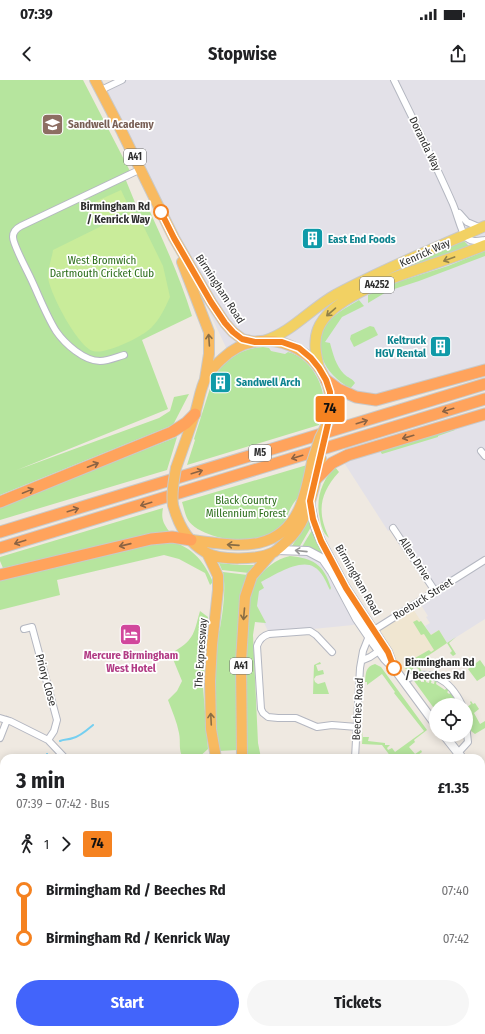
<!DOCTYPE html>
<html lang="en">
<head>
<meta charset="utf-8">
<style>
	body { margin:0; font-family:"Fira Sans Condensed",sans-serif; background:#f6f6f6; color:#202124; height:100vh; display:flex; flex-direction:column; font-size:15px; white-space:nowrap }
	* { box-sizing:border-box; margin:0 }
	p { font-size:13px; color:#757577 }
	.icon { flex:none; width:22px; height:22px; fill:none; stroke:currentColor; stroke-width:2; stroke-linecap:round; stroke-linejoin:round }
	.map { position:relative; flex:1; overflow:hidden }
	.drawer { position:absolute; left:0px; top:674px; width:485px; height:280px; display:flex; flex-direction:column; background:#fff; border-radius:12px 12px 0 0; box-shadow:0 2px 10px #0003 }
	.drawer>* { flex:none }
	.badge { padding:0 8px; border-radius:3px; font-size:14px; line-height:26px }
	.tools { position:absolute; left:429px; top:618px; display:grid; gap:8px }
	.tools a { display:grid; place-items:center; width:44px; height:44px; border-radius:50%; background:#fff; box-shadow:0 2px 10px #0003; font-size:20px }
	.map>.badge { position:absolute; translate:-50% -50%; box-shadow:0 0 0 2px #fff }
	.legs { display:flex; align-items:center; gap:6px; height:44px; padding:0 16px; font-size:13px }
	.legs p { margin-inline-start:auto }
	.overview { display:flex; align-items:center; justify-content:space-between; height:68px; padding:0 16px }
	h1 { font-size:22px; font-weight:700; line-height:30px }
	.cta { display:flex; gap:8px; margin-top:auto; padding:8px 16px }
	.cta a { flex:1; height:46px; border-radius:24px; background:#4264fb; color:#fff; font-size:16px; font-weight:700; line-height:46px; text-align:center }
	.cta a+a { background:#f6f6f6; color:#202124 }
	ul { padding:0 16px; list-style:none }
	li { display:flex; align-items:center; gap:14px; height:48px; font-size:15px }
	li i { display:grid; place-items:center; width:6px; height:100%; margin:0 5px; background:currentColor }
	li i::after { content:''; width:10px; height:10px; margin:-5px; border:3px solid; border-radius:50%; background:#fff }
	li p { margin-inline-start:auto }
	li:first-child i { background:linear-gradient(#0000 50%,currentColor 0) }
	li:last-child i { background:linear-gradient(currentColor 50%,#0000 0) }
	.status { display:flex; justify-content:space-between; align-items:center; height:28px; padding:0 20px; background:#fff; direction:ltr }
	.status svg { height:11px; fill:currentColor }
	header { display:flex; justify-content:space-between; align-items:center; height:52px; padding:0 16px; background:#fff; font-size:18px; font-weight:700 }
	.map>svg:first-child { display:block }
	.industrial { fill:#e3e1e8 }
	.education { fill:#f0e6d1 }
	.green { fill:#b6e59e }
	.pitch { fill:#c9ec9a }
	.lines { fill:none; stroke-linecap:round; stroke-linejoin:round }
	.stream { stroke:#75cff0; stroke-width:2 }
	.minor-casing { stroke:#b4b7c1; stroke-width:8 }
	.tertiary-casing { stroke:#b4b7c1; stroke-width:10 }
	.primary-casing { stroke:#c9c9c9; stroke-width:12 }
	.trunk-casing { stroke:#c9c9c9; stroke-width:12 }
	.motorway-casing { stroke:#c9c9c9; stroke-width:13 }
	.minor { stroke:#fff; stroke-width:6 }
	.tertiary { stroke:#fff; stroke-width:8 }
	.primary { stroke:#f2d163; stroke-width:10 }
	.trunk { stroke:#f8ba60; stroke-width:10 }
	.motorway { stroke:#ffa35c; stroke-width:11 }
	.trunk-bridge-casing { stroke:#c9c9c9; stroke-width:12; stroke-linecap:butt }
	.trunk-bridge { stroke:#f8ba60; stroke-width:10 }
	.oneway { stroke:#908048 }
	.oneway2 { stroke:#896d44 }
	.oneway3 { stroke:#8c6343 }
	.oneway4 { stroke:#969696 }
	.line-1-casing { stroke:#fff; stroke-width:9 }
	.line-1 { stroke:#f58220; stroke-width:6 }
	.stop-1-dot { fill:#fff; stroke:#f58220; stroke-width:2 }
	.labels { text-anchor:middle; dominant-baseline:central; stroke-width:3.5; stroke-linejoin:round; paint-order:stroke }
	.shield { fill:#fff; stroke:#6d6d6d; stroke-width:1 }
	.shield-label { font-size:10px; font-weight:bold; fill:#2e2e2e }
	.education-label { font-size:11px; font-weight:bold; fill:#785e54; stroke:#fff; text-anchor:start }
	.street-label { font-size:11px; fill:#2e2e2e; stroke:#fff }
	.stop-label { font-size:11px; font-weight:bold; fill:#2e2e2e; stroke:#fff; text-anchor:end }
	.culture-label { font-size:11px; font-weight:bold; fill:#0d838f; stroke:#fff; text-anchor:start }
	.park-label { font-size:11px; fill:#2c6e1b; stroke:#fff }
	.hotel-label { font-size:11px; font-weight:bold; fill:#b23c85; stroke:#fff }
</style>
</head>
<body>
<div class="status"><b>07:39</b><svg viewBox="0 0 49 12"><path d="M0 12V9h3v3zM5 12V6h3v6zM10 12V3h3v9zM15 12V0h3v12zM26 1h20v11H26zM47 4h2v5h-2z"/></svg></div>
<header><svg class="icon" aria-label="back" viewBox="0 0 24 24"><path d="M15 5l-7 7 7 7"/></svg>Stopwise<svg class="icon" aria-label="share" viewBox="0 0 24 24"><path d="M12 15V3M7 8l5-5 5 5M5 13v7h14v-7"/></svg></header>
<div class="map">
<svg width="485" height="954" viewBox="0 0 485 954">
	<rect width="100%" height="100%" fill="#efe9e1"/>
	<path class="industrial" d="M122,0H485V284L387,313L379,315H367L344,305L326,301L320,303L312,290L307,283L293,274L288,272L285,274L271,271L231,278L173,155L101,10Z
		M485,338V539L447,563L431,555L425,546L430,543L426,537L428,536L419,522L435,511L393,448L388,451L343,381Z
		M307,457L325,475L362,540L353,545L283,552L268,551L264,543L255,542L258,507L264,497L288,485H297L301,467Z"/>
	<path class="education" d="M411,526L430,555L439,550L447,563L400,595L374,550Z"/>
	<path class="green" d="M0,0H83L131,93L125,98L136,125L143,122L146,123C163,160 180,197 192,236L142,260L168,329L17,390L159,338L170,331L174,317L189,314L173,345L0,415Z
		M464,161L469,166L410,188L408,184Z
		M485,171V176L419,201L388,211L368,223V215L391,204L448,186Z
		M359,220L364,226L342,237L325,262L330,263C333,274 336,286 344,294C348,298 352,298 355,303L350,309L344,306L345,305C333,297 324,287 321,273C315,244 337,233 359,220Z
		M370,246L374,247L378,255L354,267L350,259L351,255Z
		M263,267L269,268L271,271L285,274L288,272C310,278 325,304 324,326L321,324L319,345L187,385L195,360L194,359L212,302L217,308L225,305L222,296L217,292C229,277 244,268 263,267Z
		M454,349L455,350L438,356V357L382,374L380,371Z
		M177,357L167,390L0,440V426Z
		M307,385L302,415C293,420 287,434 285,444C276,451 266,458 255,460C237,463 198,456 188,440C185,435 184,428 182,422Z
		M335,387L339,392C319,414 317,432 329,458C323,453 321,446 320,439C315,419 322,400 335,387Z
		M163,428C161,438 163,443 169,451L3,488L0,481V477Z
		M308,441H310L311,447L300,466H292Z
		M312,450L325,475L311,469L302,467Z
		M158,461C163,461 169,461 174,462C195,470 204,482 213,502L210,505L205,493L179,479L164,475L57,500L60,515L0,530V500Z
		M290,476C312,478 324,484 331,508L330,510C326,502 322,491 314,487C300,478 273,496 261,502L264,508L259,511L257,526L266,543L255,542L253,555L258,663L261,678H249V677H245L246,555L249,515L254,500H256C265,489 275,479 290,476Z
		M219,483L239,485H255L249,493L222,490Z
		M223,492L248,495L243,506L238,670L219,671C214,637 213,603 215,569C216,562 218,555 220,548C223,531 226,509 223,492Z
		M200,531L208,537L203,607L208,669L198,678H183C178,669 181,663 179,653C177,642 172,631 168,620L177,611L182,601L173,579L175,571C195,559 194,552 200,531Z
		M417,540L419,542L421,541L431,555L439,550L447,563L456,557L449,563L456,574L453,576L450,573L452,571L447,563L417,583L422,592L418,593L419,589L414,587L410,594L405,588L416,580L415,578L429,570L431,572L434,570L424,554L421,555L413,542Z
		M480,580L485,587V596L477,601L468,589Z
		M320,582L321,584L316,585L318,591L323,590L324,594L316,596L314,599L315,602L318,604L325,602L329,614H313L314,585Z
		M375,584L381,587L427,650L414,660L415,662L409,667L415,674L421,670L422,672L418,675L421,678L425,674L428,678H399L396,674L391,677L382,665L362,664L363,650V657H369L368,661L385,663V665H390L387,668L388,670L392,668L395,672L424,651L394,613L395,612L382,594L367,605V602H365C366,593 365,587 375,584Z
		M421,597V602H424V597L427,598L426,602L429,603L430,598L432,599L431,603L434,604L435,599L437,600L436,604L445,610L448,606L450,609L447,612L449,614L452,612L460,625H436V631L412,598Z
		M471,621L473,624L475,623L479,629L474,633L480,644L485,641V648L475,654L471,651L468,635L467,636L466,628L471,624L470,622Z"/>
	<path class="pitch" d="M121,110L130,129L94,145L86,126Z
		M130,132L136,133L139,137L163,186L170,217C165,228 160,239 151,248C142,257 105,275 93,271C78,267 49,212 48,197C48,188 52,178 53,170Z"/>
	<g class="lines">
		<path class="stream" d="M60,661C64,659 68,660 73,658C81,656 87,650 93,645
			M46,678L47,674
			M0,713H4"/>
		<defs>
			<path id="minor" d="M394,0C414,41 434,81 452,122C456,130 461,151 465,156C471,163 478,161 485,160
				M101,10L122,0
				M459,133L467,142L481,148
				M124,275C117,277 108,281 100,281C84,281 65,264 56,251C46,235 39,216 31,199C27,190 13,165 13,157C13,152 17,148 21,146L141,89
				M481,371L485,376
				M393,448L435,511
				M24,549L32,547L57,640L54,651L48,660
				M372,553L374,550L485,480
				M332,572L316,555L310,551L269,554C262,556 259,560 257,566L261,629L263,633L268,637L278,638H296L317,647L332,645L357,647
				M363,580L370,577L382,569
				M404,600C431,587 450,600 462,625
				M0,638L10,641L48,660L65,678
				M0,658L7,640
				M458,673L468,662L466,645
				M355,678L360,588L363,571L369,556
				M481,761L485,759
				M0,860L4,859
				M481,863H485
				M446,950L476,954
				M234,954H235
				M297,954L298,950"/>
			<path id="tertiary" d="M310,422L315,447L321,461L346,508L388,572L392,583
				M277,470L308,471L323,479L332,492L357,539L374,564L385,579L394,588L436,645
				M444,655L462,678
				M481,702L485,707"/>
			<path id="primary" d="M264,261C292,252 309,230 335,215C383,189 435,168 485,146
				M319,288C316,275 313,262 318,249C331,215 402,195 433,184C451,178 468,172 485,165"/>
			<path id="trunk" d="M95,0L122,52L174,158L211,222L225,243L233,252L242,259L255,262
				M182,182L209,252V274L205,299
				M176,388C183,368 190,349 196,330C199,320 201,306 206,298C210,292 216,284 222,279C268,234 346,279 328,342
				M173,425C178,444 188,462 205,472C219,481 259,480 274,472C280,468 287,461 292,456C310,436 314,404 321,379
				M191,460C234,465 279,476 300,427C306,413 309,397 312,382
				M207,473L218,496V510L212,565L210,601L211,649L216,678
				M242,678L241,581L245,517L252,496L272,473
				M205,954L206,950
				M216,954L217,950"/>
			<path id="motorway" d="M326,300L338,309L356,317L376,320L485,290
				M315,400L332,383L348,375L485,334
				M0,422L172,352L186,343L195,334
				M0,452L485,304
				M0,468L485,319
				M0,495L151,459L172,457L191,460"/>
		</defs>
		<use href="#minor" class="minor-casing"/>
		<use href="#tertiary" class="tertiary-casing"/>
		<use href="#primary" class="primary-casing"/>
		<use href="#trunk" class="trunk-casing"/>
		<use href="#motorway" class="motorway-casing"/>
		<use href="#minor" class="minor"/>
		<use href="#tertiary" class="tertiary"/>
		<use href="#primary" class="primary"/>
		<use href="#trunk" class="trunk"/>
		<use href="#motorway" class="motorway"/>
		<defs>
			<path id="trunk-bridge" d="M312,382L320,358L328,342
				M173,425C171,412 174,400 176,388"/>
		</defs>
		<use href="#trunk-bridge" class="trunk-bridge-casing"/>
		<use href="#trunk-bridge" class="trunk-bridge"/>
	</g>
	<defs><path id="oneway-shaft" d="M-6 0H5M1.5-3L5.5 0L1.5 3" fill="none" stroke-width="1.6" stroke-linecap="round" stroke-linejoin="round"/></defs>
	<g class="oneway">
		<use href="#oneway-shaft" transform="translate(449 179) rotate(160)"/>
		<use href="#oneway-shaft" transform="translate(331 232) rotate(139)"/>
	</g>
	<g class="oneway2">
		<use href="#oneway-shaft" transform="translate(209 260) rotate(-94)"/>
		<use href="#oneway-shaft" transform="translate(233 465) rotate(-176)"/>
		<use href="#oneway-shaft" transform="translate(244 534) rotate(95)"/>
		<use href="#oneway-shaft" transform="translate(211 639) rotate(-93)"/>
	</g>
	<g class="oneway3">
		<use href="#oneway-shaft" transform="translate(448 330) rotate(163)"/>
		<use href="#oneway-shaft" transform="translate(362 342) rotate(-17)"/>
		<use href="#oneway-shaft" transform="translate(408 357) rotate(164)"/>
		<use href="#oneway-shaft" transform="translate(297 377) rotate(163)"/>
		<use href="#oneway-shaft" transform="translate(93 385) rotate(-21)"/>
		<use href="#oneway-shaft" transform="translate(197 392) rotate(-17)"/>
		<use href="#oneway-shaft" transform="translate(28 411) rotate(-22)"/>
		<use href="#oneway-shaft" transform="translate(146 424) rotate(163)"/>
		<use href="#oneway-shaft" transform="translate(73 430) rotate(-17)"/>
		<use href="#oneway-shaft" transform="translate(20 462) rotate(162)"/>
		<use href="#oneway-shaft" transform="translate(125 465) rotate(167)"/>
	</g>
	<use class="oneway4" href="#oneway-shaft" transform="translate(301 471) rotate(-174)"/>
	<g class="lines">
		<defs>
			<path id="line-1" d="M161,132L174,158L211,222L225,243L233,252L242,259L255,262H282L299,268L311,278L319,288L326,300L330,312V335L310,421L313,439L321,461L346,508L388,572L394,588"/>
		</defs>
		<use href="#line-1" class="line-1-casing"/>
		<use href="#line-1" class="line-1"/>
	</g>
	<defs>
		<symbol id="school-square" viewBox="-11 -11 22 22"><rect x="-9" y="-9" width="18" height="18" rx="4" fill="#8d6e63" stroke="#fff"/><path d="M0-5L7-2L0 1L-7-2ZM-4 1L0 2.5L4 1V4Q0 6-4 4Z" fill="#fff"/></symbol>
		<symbol id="building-square" viewBox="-11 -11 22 22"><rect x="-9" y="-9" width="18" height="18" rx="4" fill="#0f9aa8" stroke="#fff"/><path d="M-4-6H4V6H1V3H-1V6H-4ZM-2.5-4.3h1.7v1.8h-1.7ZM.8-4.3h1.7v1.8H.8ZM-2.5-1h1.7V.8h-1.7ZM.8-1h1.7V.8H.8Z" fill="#fff"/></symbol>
		<symbol id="hotel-square" viewBox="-11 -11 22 22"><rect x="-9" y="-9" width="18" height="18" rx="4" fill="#d1479c" stroke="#fff"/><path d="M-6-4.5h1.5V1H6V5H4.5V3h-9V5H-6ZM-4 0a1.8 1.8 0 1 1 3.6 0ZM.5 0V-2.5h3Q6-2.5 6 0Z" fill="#fff"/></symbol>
	</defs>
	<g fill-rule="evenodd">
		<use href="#school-square" x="40" y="32" width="25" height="25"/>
		<use href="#building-square" x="300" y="146" width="25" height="25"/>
		<use href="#building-square" x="428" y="254" width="25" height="25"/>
		<use href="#building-square" x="208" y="290" width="25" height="25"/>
		<use href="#hotel-square" x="118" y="542" width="25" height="25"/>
	</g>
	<g class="stop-1-dot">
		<circle cx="161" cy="132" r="7"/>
		<circle cx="394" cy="588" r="7"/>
	</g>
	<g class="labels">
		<g class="shield">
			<rect x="124" y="69" width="22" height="16" rx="3"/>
			<rect x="360" y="197" width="34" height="16" rx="3"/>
			<rect x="249" y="365" width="22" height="16" rx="3"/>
			<rect x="230" y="578" width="22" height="16" rx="3"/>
		</g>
		<g class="shield-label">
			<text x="135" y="77">A41</text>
			<text x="377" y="205">A4252</text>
			<text x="260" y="373">M5</text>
			<text x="241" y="586">A41</text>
		</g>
		<g class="education-label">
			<text x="68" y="44">Sandwell Academy</text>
		</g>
		<g class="street-label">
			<text transform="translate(425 64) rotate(64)">Doranda Way</text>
			<text transform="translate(425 173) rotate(-24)">Kenrick Way</text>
			<text transform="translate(220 209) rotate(57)">Birmingham Road</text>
			<text transform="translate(415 479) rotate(57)">Allen Drive</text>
			<text transform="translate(358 500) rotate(60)">Birmingham Road</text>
			<text transform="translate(423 519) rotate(-32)">Roebuck Street</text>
			<text transform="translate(201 573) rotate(-86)">The Expressway</text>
			<text transform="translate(46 600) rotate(75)">Priory Close</text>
			<text transform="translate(358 629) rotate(-87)">Beeches Road</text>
		</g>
		<g class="stop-label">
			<text x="150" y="126">Birmingham Rd<tspan x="150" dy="13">/ Kenrick Way</tspan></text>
			<text x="405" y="582" text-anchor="start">Birmingham Rd<tspan x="405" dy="13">/ Beeches Rd</tspan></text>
		</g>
		<g class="culture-label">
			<text x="328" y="159">East End Foods</text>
			<text x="426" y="260" text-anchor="end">Keltruck<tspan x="426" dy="13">HGV Rental</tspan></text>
			<text x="236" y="302">Sandwell Arch</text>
		</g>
		<g class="park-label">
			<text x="102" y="180">West Bromwich<tspan x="102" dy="13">Dartmouth Cricket Club</tspan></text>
			<text x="246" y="420">Black Country<tspan x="246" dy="13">Millennium Forest</tspan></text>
		</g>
		<g class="hotel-label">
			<text x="131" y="575">Mercure Birmingham<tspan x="131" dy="13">West Hotel</tspan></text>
		</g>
	</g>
</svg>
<div class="tools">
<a><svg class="icon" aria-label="locate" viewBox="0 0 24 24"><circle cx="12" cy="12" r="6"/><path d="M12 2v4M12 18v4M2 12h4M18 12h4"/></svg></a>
</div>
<b class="badge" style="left:330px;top:329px;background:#f58220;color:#111">74</b>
<section class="drawer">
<div class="overview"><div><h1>3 min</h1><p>07:39 – 07:42 · Bus</p></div><b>£1.35</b></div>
<div class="legs"><svg class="icon" aria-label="walk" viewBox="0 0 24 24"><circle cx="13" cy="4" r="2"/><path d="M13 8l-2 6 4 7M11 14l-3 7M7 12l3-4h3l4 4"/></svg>1<svg class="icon" aria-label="forward" viewBox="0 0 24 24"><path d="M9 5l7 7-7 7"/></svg><b class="badge" style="background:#f58220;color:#111">74</b></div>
<ul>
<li><i style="color:#f58220"></i><b>Birmingham Rd / Beeches Rd</b><p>07:40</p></li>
<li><i style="color:#f58220"></i><b>Birmingham Rd / Kenrick Way</b><p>07:42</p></li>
</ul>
<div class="cta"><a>Start</a><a>Tickets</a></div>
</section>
</div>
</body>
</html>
